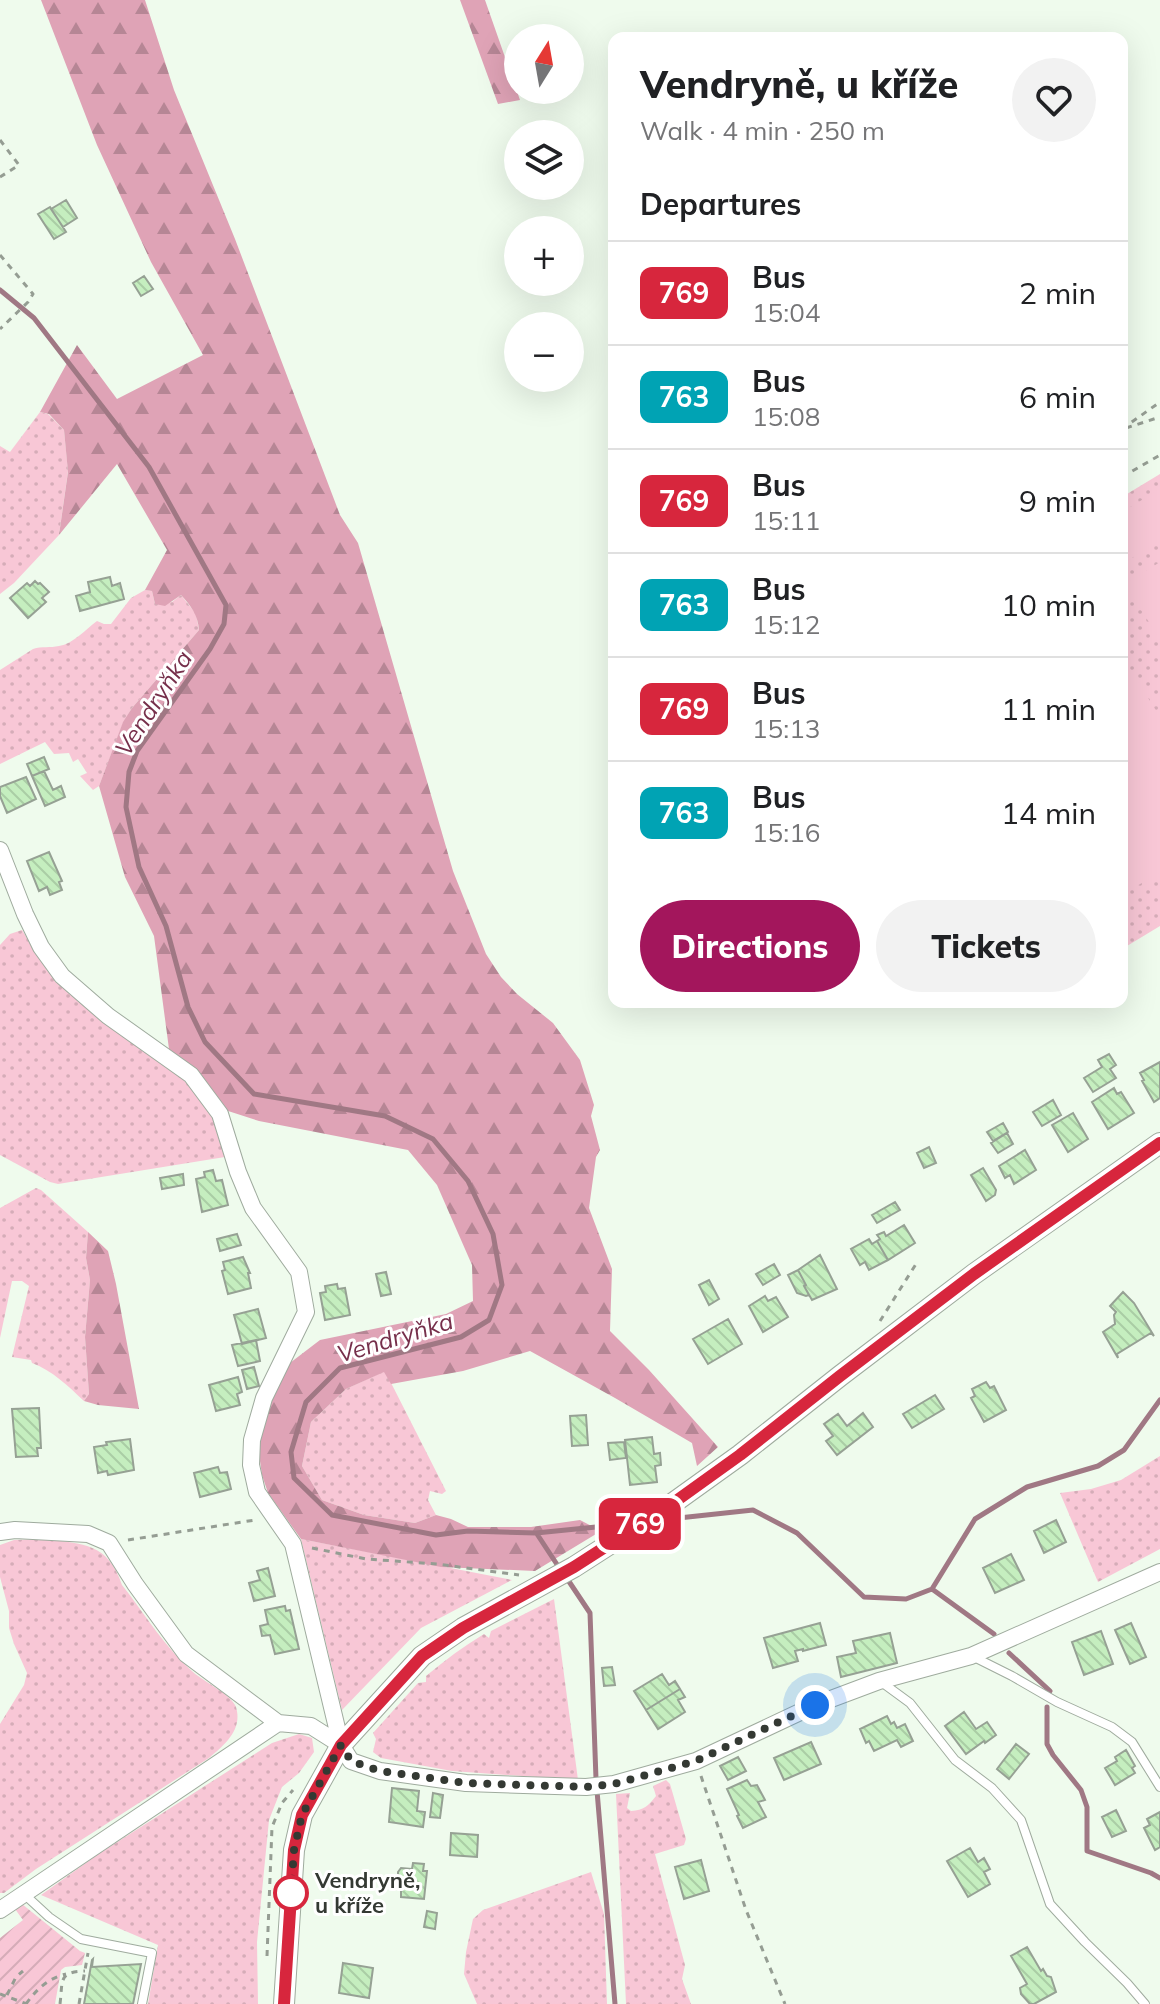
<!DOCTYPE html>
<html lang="en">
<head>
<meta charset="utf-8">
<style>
	body { margin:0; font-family:Mulish,sans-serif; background:#f2f2f2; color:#202124; height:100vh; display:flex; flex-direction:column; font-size:30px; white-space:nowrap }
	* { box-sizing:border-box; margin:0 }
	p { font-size:26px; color:#757577 }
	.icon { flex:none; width:44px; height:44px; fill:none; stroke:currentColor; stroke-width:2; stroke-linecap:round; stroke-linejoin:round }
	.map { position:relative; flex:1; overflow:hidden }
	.panel { position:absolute; left:608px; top:32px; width:520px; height:976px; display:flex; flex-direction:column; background:#fff; border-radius:16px; box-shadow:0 8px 32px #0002 }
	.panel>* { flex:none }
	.badge { padding:0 16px; border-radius:12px; font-size:28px; line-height:52px }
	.needle { width:52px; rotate:11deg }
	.controls { position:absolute; left:504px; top:24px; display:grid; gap:16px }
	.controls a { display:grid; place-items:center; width:80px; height:80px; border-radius:50%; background:#fff; box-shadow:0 8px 32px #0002; font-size:40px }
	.you { position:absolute; width:40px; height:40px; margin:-20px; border:6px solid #fff; border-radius:50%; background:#1a73e8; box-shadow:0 0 0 12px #1a73e833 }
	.map>.badge { position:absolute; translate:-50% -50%; box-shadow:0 0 0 4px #fff }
	h2 { padding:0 32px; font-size:30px; line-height:72px }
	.round { display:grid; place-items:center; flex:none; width:84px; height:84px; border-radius:42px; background:#f2f2f2 }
	.head { display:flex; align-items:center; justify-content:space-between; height:136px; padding:0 32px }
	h1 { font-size:38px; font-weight:800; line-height:60px }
	.action { display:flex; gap:16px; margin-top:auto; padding:16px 32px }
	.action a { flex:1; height:92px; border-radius:48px; background:#a3165c; color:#fff; font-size:32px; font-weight:800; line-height:92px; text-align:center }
	.action a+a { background:#f2f2f2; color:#202124 }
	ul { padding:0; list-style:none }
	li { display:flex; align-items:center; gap:24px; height:104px; padding:0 32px; border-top:2px solid #e0e0e0 }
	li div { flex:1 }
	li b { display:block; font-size:30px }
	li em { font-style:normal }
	li .badge { min-width:88px; font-weight:700; text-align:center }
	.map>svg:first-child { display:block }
	.grass { fill:url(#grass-dots) }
	.forest { fill:url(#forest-firs) }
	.garden { fill:url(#garden-furrows) }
	.pitch { fill:#f8c7d6 }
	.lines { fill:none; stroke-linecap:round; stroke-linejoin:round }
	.stream { stroke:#a07884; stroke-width:5 }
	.building { fill:url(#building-back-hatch); stroke:#96a194; stroke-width:2 }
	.service-casing { stroke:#9fab9e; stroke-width:10 }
	.minor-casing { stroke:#9fab9e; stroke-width:18 }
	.tertiary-casing { stroke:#9fab9e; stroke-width:22 }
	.path { stroke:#959d93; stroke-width:3; stroke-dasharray:6 6; stroke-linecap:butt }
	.service { stroke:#fff; stroke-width:8 }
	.minor { stroke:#fff; stroke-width:16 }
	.tertiary { stroke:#fff; stroke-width:20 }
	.line-casing { stroke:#fff; stroke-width:18 }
	.line { stroke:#d7263d; stroke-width:12 }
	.walk { stroke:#343933; stroke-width:8; stroke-dasharray:0 14.4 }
	.stop-dot { fill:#fff; stroke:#d7263d; stroke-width:4 }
	.labels { text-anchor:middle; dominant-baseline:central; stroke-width:6; stroke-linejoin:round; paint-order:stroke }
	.stop-label { font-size:22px; font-weight:bold; fill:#343933; stroke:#fff; text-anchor:start }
	.water-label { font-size:24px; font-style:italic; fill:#762f4b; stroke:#fff }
</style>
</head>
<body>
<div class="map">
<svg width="1160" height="2004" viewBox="0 0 1160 2004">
	<defs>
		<pattern id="grass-dots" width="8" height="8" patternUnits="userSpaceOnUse" patternTransform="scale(2)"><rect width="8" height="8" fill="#f8c7d6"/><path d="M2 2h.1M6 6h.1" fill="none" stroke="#d5acb8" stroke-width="1.8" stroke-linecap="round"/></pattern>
		<pattern id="forest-firs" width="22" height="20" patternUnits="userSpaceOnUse" patternTransform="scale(2)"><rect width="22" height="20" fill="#dfa3b6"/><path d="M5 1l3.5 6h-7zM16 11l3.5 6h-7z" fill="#b68695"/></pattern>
		<pattern id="garden-furrows" width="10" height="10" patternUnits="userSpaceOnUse" patternTransform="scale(2)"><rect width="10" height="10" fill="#f8c7d6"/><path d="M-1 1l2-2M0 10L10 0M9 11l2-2" fill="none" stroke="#d5acb8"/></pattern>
		<pattern id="building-back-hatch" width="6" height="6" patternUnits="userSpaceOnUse" patternTransform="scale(2)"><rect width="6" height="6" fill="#c5eebf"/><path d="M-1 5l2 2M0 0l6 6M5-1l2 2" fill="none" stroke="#aacda5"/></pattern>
	</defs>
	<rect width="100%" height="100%" fill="#effbed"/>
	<path class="grass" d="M40,412L48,414L64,430L68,471L59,535L14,583L0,594V446L10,452Z
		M1160,474V926L1122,949V497Z
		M145,590L152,591L155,604L172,602L181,595L196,614L199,630L132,708L123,723L99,786L93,790L80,776L87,773L78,759L73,762L69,753L54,754L45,742L0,764V670L33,649C42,646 50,648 59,646C73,644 86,629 97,621L104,624H111L131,598Z
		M22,930L33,948L183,1077L206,1100L225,1147V1157L58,1184L50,1182L0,1155V945L10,934Z
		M36,1188L41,1190L88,1232L86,1258L90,1280L85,1337L89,1394L84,1401C68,1386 53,1371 32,1363L31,1360L12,1357L29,1286L22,1281H12L0,1338V1208Z
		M385,1371L446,1491L442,1494L430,1491L428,1500L436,1515L415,1523L364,1515L322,1500L302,1466L311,1422L346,1389Z
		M1160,1456V1549L1098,1582L1060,1493L1091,1489L1121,1480Z
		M45,1539C84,1544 108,1543 122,1585C145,1614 165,1648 193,1672C204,1682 231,1694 236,1707C243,1730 224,1745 209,1758L36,1869L4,1893H0V1724L24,1685L27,1673L14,1644L9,1628V1611L0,1577V1545L14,1540Z
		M301,1539L512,1580L421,1628L342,1710Z
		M554,1599L578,1780L452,1771L381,1758L373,1752L376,1739L373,1733L418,1683L426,1682V1676C445,1660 464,1646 484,1634L489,1638L491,1631Z
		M299,1734L312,1738L314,1752L299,1773L282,1787L269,1820L257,1942L258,2004H148L158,1945L41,1895L97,1855L272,1743Z
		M666,1780L670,1784L686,1839L684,1845L655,1854L685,1965L682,1979L691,2004H626L616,1794L630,1793L627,1808L631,1811C644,1810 648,1806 656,1796L653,1786Z
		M591,1872L604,1914L607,2004H477L464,1974L466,1952L473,1919L483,1910Z"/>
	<path class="forest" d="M41,0H145L174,90L235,239L340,515L358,543L453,871L486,954L501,977L517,994L553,1023L580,1060L594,1105L591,1116L600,1150L596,1157L589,1208L612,1269L610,1331L649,1370L718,1447L697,1466L692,1443L615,1398L530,1351L463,1371L391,1384L384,1372L346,1389L311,1422L302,1466L322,1500L364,1515L415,1523L436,1515L451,1519L468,1527H531L580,1520L601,1531L535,1571L441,1567L301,1539L268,1493L262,1475L258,1447L270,1402L286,1366L320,1340L446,1314L473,1301L472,1265L437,1185L408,1150L259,1121L225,1110L203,1082L169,1049L154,936L125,877L99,786L123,722L132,708L199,630C198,615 191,606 181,595L165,606L155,604L152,591L145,590L167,550L117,464L59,535L68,472L64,430L49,414L40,412L77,345L117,399L203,355L151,262L97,145Z
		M460,0H485L520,100L498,104Z
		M88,1232L108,1251L116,1284L139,1409L98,1405L84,1401L89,1394L85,1337L90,1280L86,1258Z"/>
	<path class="garden" d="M22,1904L80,1951L85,1953L82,1965L65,1967L61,1970L55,2004H0V1938L23,1920L15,1909Z"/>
	<path class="pitch" d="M1160,489V541L1122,564V512Z
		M1160,562V640L1125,584Z
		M1122,656L1160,717V872L1122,895Z"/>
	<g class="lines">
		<path class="stream" d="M0,290L34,318L149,467L226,605L224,624L210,649L137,751L129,772L126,807L139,867L166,926L188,1007L205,1042L254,1094L385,1116L433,1139L468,1181L493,1234L502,1285L489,1320L461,1337L340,1368L306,1402L291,1452L294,1478L332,1515L436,1535L468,1531L536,1533L626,1524
			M660,1520L753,1510L797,1533L864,1597L906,1599L932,1589L975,1519L1027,1487L1098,1466L1124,1450L1160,1400
			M537,1534L560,1569
			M566,1577L590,1613L596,1779L615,2004
			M932,1589L994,1634
			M1009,1653L1050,1691
			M1047,1707V1744L1053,1755L1081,1790L1087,1807V1851L1151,1873L1160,1878"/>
	</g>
	<path class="building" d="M66,200L77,218L63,227L51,209Z
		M50,207L66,232L54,239L38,214Z
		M144,276L153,289L141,296L133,283Z
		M110,577L112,586L120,583L124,599L80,611L76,596L90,592L88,582Z
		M35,581L38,584L40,583L49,592L42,598L46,602L28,618L10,598L27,583L30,586Z
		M44,757L49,769L32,776L27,764Z
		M44,771L53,790L61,786L65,797L45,806L32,776Z
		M26,777L36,799L7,813L0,796V787Z
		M49,852L62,881L59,882L62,890L50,895L47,887L39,891L27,861Z
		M1109,1054L1116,1065L1110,1069L1116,1078L1093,1092L1084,1078L1102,1067L1098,1060Z
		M1160,1062V1098L1154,1102L1142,1081L1144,1080L1140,1073Z
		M1114,1088L1117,1094L1121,1092L1134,1113L1108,1129L1092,1102Z
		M1053,1100L1061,1115L1042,1126L1033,1112Z
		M1073,1113L1088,1139L1068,1152L1052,1125Z
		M1003,1123L1008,1132L993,1141L987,1132Z
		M1007,1133L1013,1144L998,1153L991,1143Z
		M929,1147L936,1163L924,1168L917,1153Z
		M1025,1150L1036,1170L1014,1184L1010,1175L1005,1178L999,1166Z
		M983,1168L996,1190L995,1195L986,1201L971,1175Z
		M213,1170L216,1181L222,1180L228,1205L202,1212L196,1179L205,1177L204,1172Z
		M183,1174L184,1185L162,1189L160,1178Z
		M895,1202L900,1210L877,1223L872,1215Z
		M904,1225L915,1243L888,1260L877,1241L880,1239L877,1235L884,1232L886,1236Z
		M237,1234L241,1245L220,1251L217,1239Z
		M869,1239L872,1244L877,1241L888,1260L869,1270L865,1262L860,1265L851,1249Z
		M820,1255L837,1289L812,1300L804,1286L806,1285L798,1270Z
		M243,1257L250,1273H248L251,1288L228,1294L222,1271L225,1270L223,1262Z
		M774,1264L780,1275L763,1285L756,1274Z
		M798,1270L806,1285L804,1286L809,1295L806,1296L797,1293L788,1275Z
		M386,1272L391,1294L381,1296L376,1274Z
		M709,1280L719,1299L709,1305L699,1285Z
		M337,1284L338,1289L345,1288L350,1315L325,1320L320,1293L326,1292L325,1286Z
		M1123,1292L1134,1303L1154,1336L1151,1333L1117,1354L1118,1358L1103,1332L1115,1324L1114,1315L1116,1312L1110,1306Z
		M765,1296L768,1301L776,1297L788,1317L763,1332L749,1306Z
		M258,1309L266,1338L242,1344L234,1315Z
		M728,1319L742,1344L708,1364L693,1339Z
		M256,1340L260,1361L238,1366L232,1345Z
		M254,1367L259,1386L247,1389L242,1370Z
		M238,1377L242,1392L237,1394L240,1405L216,1411L209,1385Z
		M986,1382L990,1388L994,1386L1006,1410L984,1422L971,1398L975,1396L972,1389Z
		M935,1395L944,1409L912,1428L903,1414Z
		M39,1408L41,1448H37L38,1456L16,1457L12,1409Z
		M863,1413L873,1427L837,1455L826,1441L833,1436L824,1424L838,1414L847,1426Z
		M586,1415L588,1445L572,1446L570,1416Z
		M652,1437L654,1454L660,1453L661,1465L655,1466L657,1482L630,1485L625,1440Z
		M130,1439L134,1470L108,1475L107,1471L98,1473L94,1447L107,1445L106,1442Z
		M624,1442L626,1458L610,1460L608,1443Z
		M218,1467L220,1473L227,1472L231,1489L200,1497L194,1473Z
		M1056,1520L1066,1542L1044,1553L1034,1531Z
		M1011,1554L1024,1580L995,1593L983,1568Z
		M268,1568L275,1596L254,1601L249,1583L260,1580L257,1571Z
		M285,1606L286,1611L290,1610L299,1649L275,1654L270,1635L262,1636L260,1626L268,1624L265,1610Z
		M820,1623L826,1645L803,1651V1649L795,1651L798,1661L773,1668L764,1638Z
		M1131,1623L1146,1657L1130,1664L1115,1630Z
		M1101,1631L1113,1664L1084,1675L1072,1642Z
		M890,1633L897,1663L841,1677L837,1657L856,1653L853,1641Z
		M612,1667L615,1685L604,1686L602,1668Z
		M662,1674L669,1685L675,1681L680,1689L646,1710L634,1691Z
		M680,1689L685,1697L678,1700L685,1712L658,1729L646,1710Z
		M964,1712L976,1729L987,1722L996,1735L985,1743L984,1741L966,1754L945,1726Z
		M887,1716L891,1724L894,1722L897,1728L905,1724L913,1741L901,1747L897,1740L874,1751L869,1741L866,1743L860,1729Z
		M811,1742L821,1764L784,1780L774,1758Z
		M1016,1744L1029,1754L1009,1779L997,1769Z
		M1126,1750L1135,1766L1132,1768L1135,1773L1115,1785L1105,1768L1117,1761L1115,1757Z
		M738,1757L746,1771L728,1780L720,1766Z
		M747,1780L751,1786L757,1785L765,1800L758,1802L766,1817L743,1828L737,1816L739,1815L727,1789Z
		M392,1788L419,1791L417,1811L425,1812L423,1827L389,1822Z
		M433,1793L443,1795L440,1818L430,1817Z
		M1116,1810L1126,1831L1112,1837L1102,1817Z
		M1160,1812V1847L1155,1850L1144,1828L1150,1825L1147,1819Z
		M451,1833L478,1835L477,1857L450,1855Z
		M970,1848L978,1862L984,1858L990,1869L984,1872L990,1884L968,1897L947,1861Z
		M701,1860L709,1891L684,1899L675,1867Z
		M413,1863L424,1864L423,1871H427L424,1899L401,1897V1885L398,1880V1872L401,1868L412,1869Z
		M427,1911L437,1913L435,1929L424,1927Z
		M1027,1947L1041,1971L1043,1969L1047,1976L1051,1977L1056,1992L1034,2004H1030L1021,1994L1020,1988L1027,1984L1011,1956Z
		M93,1959L92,1967L141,1964L133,2004H84L92,1960Z
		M343,1963L373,1968L369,1998L339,1993Z"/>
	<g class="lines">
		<defs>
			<path id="service" d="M972,1656L1012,1676L1057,1702L1112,1727L1132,1742L1160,1787
				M880,1681L910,1703L955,1760L992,1788L1021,1820L1050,1904L1085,1942L1127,1983L1145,2004
				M24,1894L49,1917L81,1939L152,1953L142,2004"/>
			<path id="minor" d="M0,850L25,914L41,947L62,976L108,1016L191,1075L220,1114L238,1172L253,1208L299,1272L306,1312L264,1398L252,1440L251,1465L257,1492L293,1544L341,1745L351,1761L380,1771L466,1783L586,1787L614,1784L696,1761L815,1705L879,1681L971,1656L1160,1572
				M0,1532L15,1530L88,1534L109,1543L135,1584L186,1654L278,1723
				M0,1910L278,1723L311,1726L341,1745"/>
			<path id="tertiary" d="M284,2004L294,1850L302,1815L341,1745L422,1656L463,1628L574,1567L669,1506L740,1455L840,1376L974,1274L1160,1143"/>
		</defs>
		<use href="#service" class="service-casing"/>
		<use href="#minor" class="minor-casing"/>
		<use href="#tertiary" class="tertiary-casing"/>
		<path class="path" d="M0,140L19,165L0,177
			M0,255L33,294L28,302L0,329
			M1126,428L1160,417
			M1122,429L1160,402
			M1122,477L1160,455
			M880,1321L916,1264
			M128,1540L255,1520
			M312,1548L366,1559L437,1564L519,1575
			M701,1776L746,1910L785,2004
			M267,1956L272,1827L282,1803L293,1790
			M0,1994L27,2004
			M7,1995L16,1977L23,1971
			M26,2004C36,1990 48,1978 66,1974
			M60,2004C63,1980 58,1972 85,1971
			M79,2004L88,1953"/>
		<use href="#service" class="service"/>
		<use href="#minor" class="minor"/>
		<use href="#tertiary" class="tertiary"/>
	</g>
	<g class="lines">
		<defs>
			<path id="line" d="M284,2004L294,1850L302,1815L341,1745L422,1656L463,1628L574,1567L669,1506L740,1455L840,1376L974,1274L1160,1143"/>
		</defs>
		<use href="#line" class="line-casing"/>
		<use href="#line" class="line"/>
		<path class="walk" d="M291,1893L294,1850L302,1815L341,1745L351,1761L380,1771L466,1783L586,1787L614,1784L696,1761L815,1705"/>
	</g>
	<circle class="stop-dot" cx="291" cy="1893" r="16"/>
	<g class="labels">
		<g class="stop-label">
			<text x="315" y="1880">Vendryně,<tspan x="315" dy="25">u kříže</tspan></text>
		</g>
		<g class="water-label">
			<text transform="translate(153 703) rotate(-57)">Vendryňka</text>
			<text transform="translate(395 1337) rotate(-17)">Vendryňka</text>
		</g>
	</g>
</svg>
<div class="controls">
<a><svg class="needle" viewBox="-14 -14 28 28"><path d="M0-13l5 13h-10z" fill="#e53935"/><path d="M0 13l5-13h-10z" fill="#757577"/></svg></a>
<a><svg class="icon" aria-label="layers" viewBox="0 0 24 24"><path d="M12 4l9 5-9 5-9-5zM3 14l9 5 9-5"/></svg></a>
<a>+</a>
<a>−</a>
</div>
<div class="you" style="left:815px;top:1705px"></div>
<b class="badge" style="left:640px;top:1524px;background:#d7263d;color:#fff">769</b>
<section class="panel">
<div class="head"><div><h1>Vendryně, u kříže</h1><p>Walk · 4 min · 250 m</p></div><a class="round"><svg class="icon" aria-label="heart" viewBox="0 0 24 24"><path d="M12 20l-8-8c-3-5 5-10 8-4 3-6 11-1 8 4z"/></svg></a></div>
<h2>Departures</h2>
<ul>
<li><span class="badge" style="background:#d7263d;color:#fff">769</span><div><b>Bus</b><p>15:04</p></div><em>2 min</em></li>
<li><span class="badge" style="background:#00a3b4;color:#fff">763</span><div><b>Bus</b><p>15:08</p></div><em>6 min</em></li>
<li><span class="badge" style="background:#d7263d;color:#fff">769</span><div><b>Bus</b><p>15:11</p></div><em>9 min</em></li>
<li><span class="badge" style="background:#00a3b4;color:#fff">763</span><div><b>Bus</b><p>15:12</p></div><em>10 min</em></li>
<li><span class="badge" style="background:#d7263d;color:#fff">769</span><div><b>Bus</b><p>15:13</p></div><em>11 min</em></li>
<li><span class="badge" style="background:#00a3b4;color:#fff">763</span><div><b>Bus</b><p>15:16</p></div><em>14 min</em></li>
</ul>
<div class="action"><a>Directions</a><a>Tickets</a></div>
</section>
</div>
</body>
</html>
